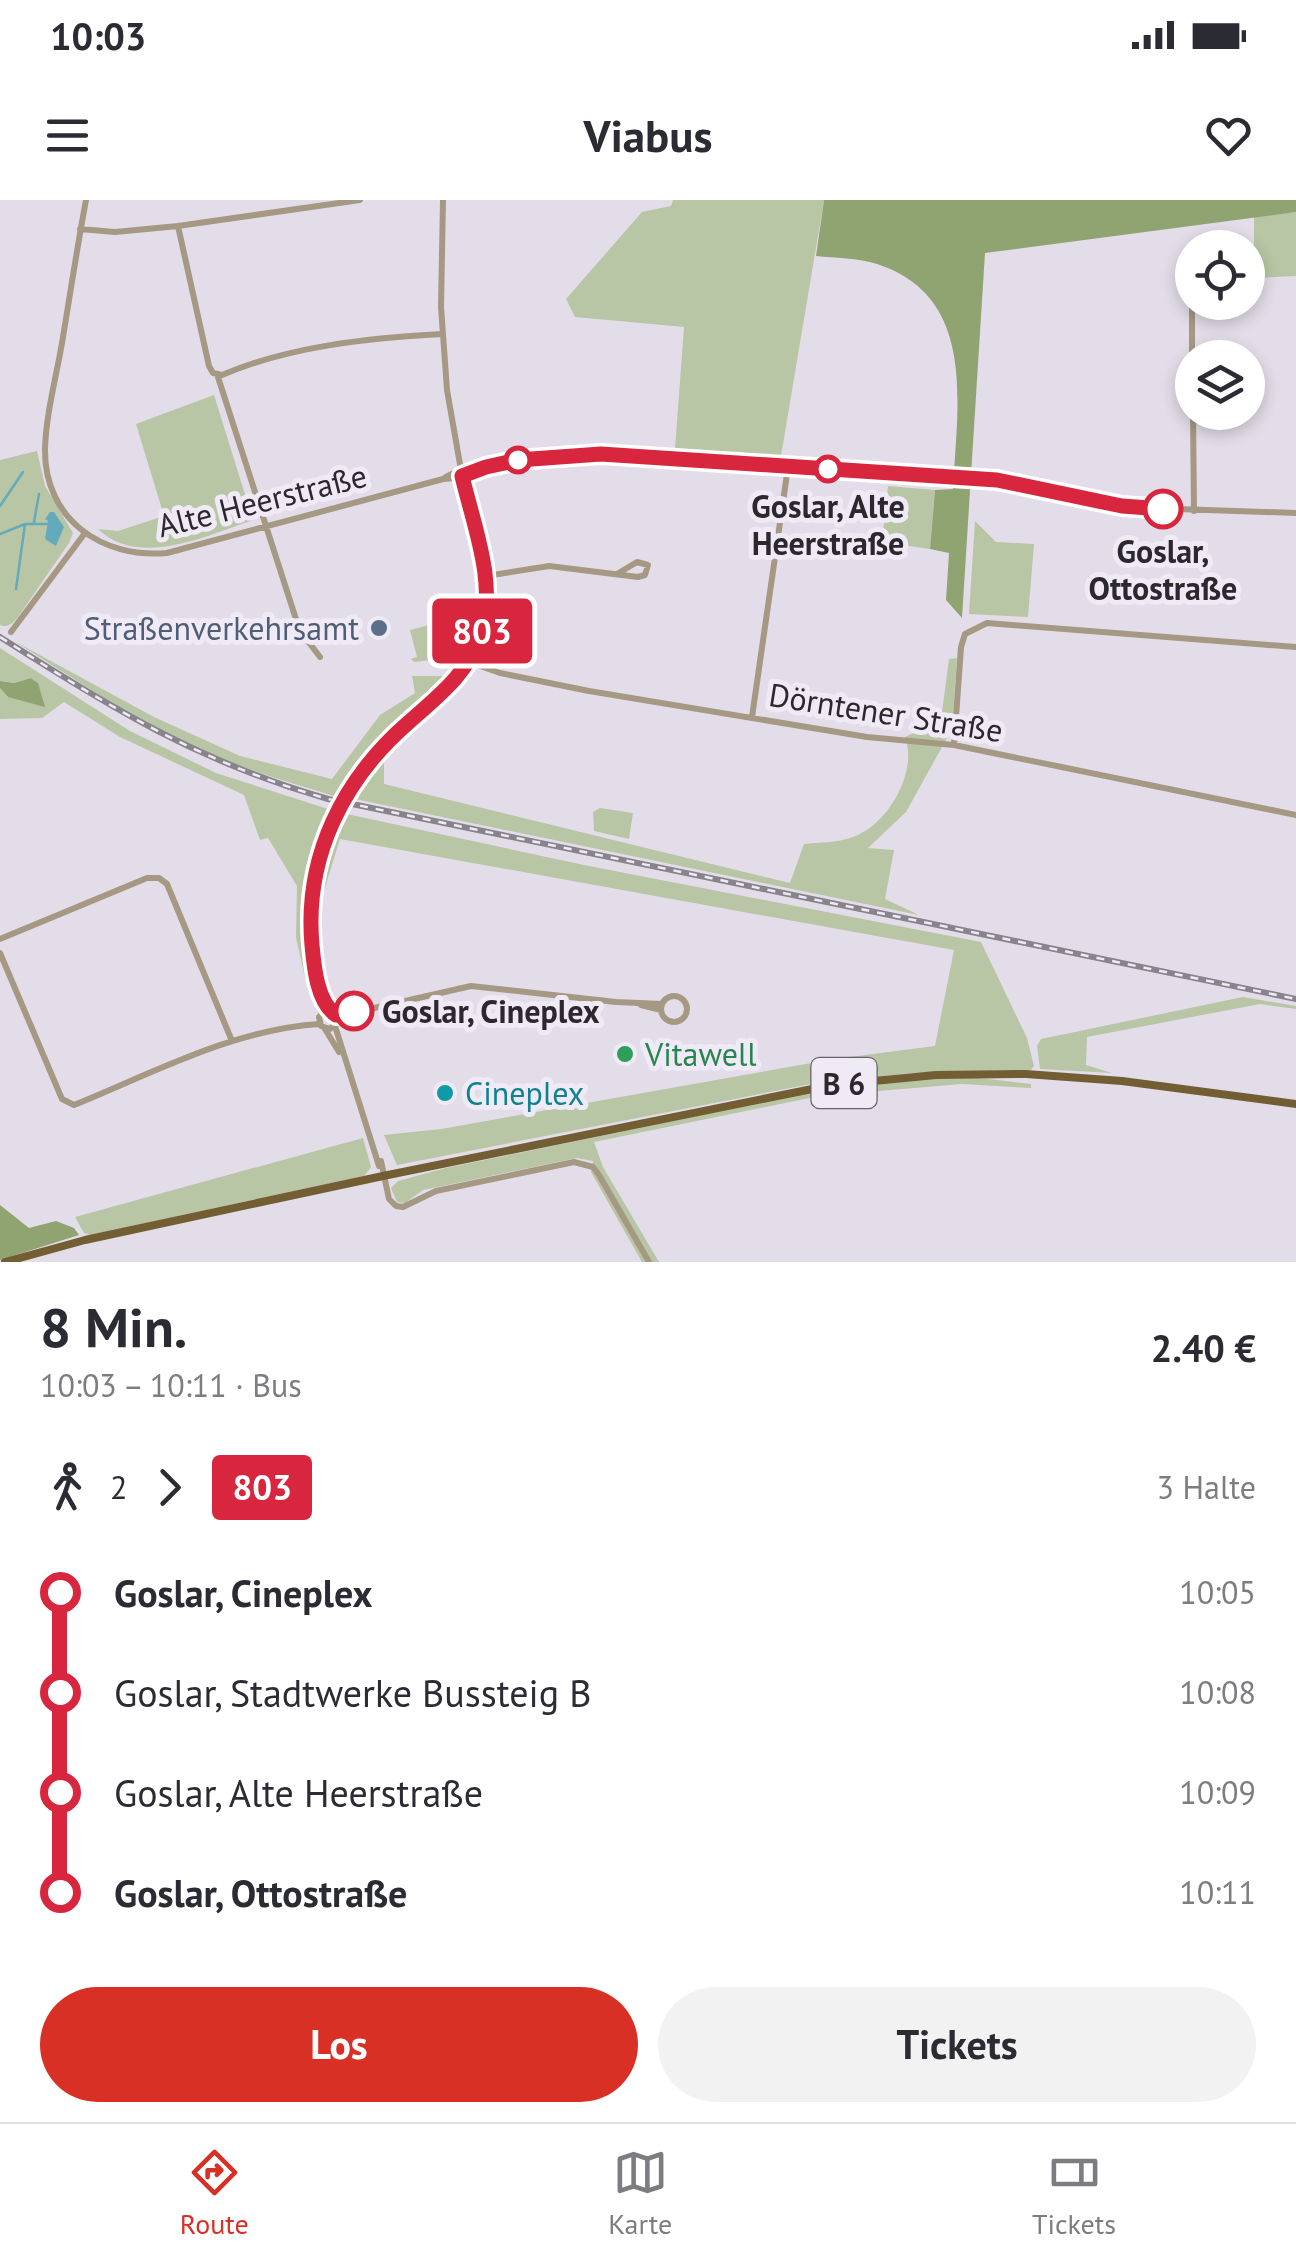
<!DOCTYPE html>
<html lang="de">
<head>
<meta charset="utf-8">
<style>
	body { margin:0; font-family:"PT Sans",sans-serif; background:#f2f2f3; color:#2b2b33; height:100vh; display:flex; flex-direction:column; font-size:38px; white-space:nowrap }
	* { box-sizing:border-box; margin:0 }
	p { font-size:32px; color:#7c7c81 }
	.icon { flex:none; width:55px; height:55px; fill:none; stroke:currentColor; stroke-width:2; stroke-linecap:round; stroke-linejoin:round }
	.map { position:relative; height:1062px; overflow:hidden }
	.drawer { display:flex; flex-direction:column; background:#fff; flex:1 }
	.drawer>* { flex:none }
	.badge { padding:0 20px; border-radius:8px; font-size:35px; line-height:65px }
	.tools { position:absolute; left:1175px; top:30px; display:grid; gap:20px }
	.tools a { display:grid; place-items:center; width:90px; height:90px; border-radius:50%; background:#fff; box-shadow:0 5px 15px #0003; font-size:50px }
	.map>.badge { position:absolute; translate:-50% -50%; box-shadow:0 0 0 5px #fff }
	.legs { display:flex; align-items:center; gap:15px; height:110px; padding:0 40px; font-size:32px }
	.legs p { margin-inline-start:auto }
	.summary { display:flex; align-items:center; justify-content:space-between; height:170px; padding:0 40px }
	h1 { font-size:55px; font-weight:700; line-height:75px }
	.cta { display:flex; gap:20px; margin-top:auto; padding:20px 40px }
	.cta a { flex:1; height:115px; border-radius:60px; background:#d93025; color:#fff; font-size:40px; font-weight:700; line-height:115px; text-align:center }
	.cta a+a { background:#f2f2f3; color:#2b2b33 }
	ul { padding:0 40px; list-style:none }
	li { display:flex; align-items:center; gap:35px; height:100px; font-size:38px }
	li i { display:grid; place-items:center; width:15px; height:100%; margin:0 12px; background:currentColor }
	li i::after { content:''; width:25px; height:25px; margin:-12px; border:8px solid; border-radius:50%; background:#fff }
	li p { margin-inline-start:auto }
	li:first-child i { background:linear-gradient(#0000 50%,currentColor 0) }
	li:last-child i { background:linear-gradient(currentColor 50%,#0000 0) }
	.status { display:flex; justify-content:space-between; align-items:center; height:70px; padding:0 50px; background:#fff; direction:ltr }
	.status svg { height:28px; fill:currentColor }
	header { display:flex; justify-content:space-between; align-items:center; height:130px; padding:0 40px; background:#fff; font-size:45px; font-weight:700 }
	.menu { display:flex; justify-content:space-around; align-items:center; height:140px; border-top:2px solid #e1e1e2; background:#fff; font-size:28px; color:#7c7c81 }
	.menu a { display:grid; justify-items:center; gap:5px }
	.menu .selected { color:#d93025 }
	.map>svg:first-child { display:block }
	.green { fill:#b8c6a5 }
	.forest { fill:#8fa470 }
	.water { fill:#64aabd }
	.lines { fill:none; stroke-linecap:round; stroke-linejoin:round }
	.stream { stroke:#64aabd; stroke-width:2.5 }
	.minor { stroke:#a59983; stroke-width:6 }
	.major { stroke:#735e34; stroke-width:8 }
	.rail-casing { stroke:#88848c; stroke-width:6 }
	.rail { stroke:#f0eaf6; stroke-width:2.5; stroke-dasharray:8; stroke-linecap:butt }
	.minor-bridge { stroke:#a59983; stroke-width:6 }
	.line-1-casing { stroke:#fff; stroke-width:22 }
	.line-1 { stroke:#d7263d; stroke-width:15 }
	.stop-1-dot { fill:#fff; stroke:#d7263d; stroke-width:5 }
	.service-dot { fill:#5c6f8a; stroke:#f0eaf6; stroke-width:4 }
	.leisure-dot { fill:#2e9e5b; stroke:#f0eaf6; stroke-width:4 }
	.culture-dot { fill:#0f9aa8; stroke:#f0eaf6; stroke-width:4 }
	.labels { text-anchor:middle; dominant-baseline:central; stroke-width:10; stroke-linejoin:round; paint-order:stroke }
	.shield { fill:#f0eaf6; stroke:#666369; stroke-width:2.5 }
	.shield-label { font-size:30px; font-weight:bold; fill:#2b292d }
	.street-label { font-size:32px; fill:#2b292d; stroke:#f0eaf6 }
	.stop-label { font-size:32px; font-weight:bold; fill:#2b292d; stroke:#f0eaf6 }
	.service-label { font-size:32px; fill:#4e5e75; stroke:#f0eaf6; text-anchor:end }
	.leisure-label { font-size:32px; fill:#27864d; stroke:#f0eaf6; text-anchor:start }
	.culture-label { font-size:32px; fill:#0d838f; stroke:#f0eaf6; text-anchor:start }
</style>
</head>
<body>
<div class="status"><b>10:03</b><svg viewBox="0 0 49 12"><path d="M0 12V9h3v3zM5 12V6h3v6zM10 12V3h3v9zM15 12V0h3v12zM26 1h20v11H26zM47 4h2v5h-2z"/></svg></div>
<header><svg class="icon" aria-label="menu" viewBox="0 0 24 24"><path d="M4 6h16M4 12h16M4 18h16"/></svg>Viabus<svg class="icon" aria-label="heart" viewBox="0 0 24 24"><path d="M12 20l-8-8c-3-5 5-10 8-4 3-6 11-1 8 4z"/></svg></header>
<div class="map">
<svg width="1296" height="1062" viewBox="0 0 1296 1062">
	<rect width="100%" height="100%" fill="#e3dde9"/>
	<path class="green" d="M673,0H824L781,256L675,249L684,127L575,117L566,99L642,12L671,6Z
		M1296,12V76L1254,78V17Z
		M214,195L253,320C208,335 139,369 98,329L118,331L164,316L136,224Z
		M37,251L45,286L73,333L69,343L18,417C13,423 8,428 0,425V260Z
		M888,286L935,290L930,349L882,342Z
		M975,321L996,342L1034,344L1028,417L969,414Z
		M475,411H481L473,441L464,454L446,457V451L455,449L462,442L457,420L452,418Z
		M433,424L439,459L414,462L411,459L417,457L410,430Z
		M14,441L154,517L240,556L332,579L380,515L415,493L412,476H451L391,532L337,597C288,582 239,568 192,546C130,517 73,478 14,441Z
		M0,448L130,531L216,573L331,610C305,669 303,718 311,781L305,778L296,737L297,686L268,638L260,640L244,595L120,537L64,502L42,518L0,519V488L8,497L38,483L31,478L14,483L0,481Z
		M957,458L952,529L906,612L868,648L894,650L885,699L919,715L350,598L368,569L384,551V584L790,683L804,644C824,642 847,643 865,631C893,614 917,569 905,537L941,520L949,459Z
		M600,608L633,613L629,639L594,631L593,612Z
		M342,613L584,665L981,742L1027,838L1034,866L1031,870L911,873L811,884L397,965L384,935L441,929L834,859L935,846L954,750L340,639L323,694L319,754C314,705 318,657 342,613Z
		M1243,797L1296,806V809L1260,804L1087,837L1086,865L1112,873L1040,869L1037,846L1041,839Z
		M936,878H980L1031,884V888L962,884L819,896L594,942L603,967L659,1062H642L591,972L593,961L577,958L423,990L405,1003L397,1002L391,988L398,981L446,968L833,888Z
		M363,938L371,967L364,976L91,1035L84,1033L75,1017Z"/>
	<path class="forest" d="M824,0H1296V12L985,53L962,418L946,400L949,353L930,349L935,290L953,289C957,205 978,97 877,64C858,58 835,58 816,56Z
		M31,478L38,483L45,507L8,497L0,488V481L14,483Z
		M0,1005L29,1028L56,1021L74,1028L79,1035L0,1060Z"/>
	<path class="water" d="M50,312H54L64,327L56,346L45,339L48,321L45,319Z"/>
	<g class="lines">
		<path class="stream" d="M0,306L23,272
			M34,322L39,294
			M0,334L25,324H50
			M16,389L25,324"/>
		<path class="minor" d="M86,0C77,48 70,95 62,143C56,178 46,214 45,249C44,319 102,359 167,353L443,279L455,278L483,268
			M178,26L209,166L213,173L222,175C290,146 369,138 442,134
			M80,29L115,32L178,26L360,0
			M1192,87V183
			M217,174L295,416L301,432L320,457
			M1193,212L1194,311
			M443,279C466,260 568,255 601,254L997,280L1148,308L1296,313
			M486,376L549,366L638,377L645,375L648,365L637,362L617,374
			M11,432L85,333
			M469,462L500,473L589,491L867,537L954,545L1296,615
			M752,517L788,267
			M954,545L961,447L965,434L987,423L1296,447
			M349,588L391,538L462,472L481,433L486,408L484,366L461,270L447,190L441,107L443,0
			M0,739L147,678H159L167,684L232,841
			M0,753L62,899L74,905C153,873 234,829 320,824
			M661 809a13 13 0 1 1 26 0a13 13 0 1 1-26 0Z
			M641,805L661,810
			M321,813L312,741V693L331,623
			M337,821L336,815L329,810L319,817L321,826L330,829L337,821L361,811L471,786L616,802L662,804
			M335,826L379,966
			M325,829L339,852
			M381,961L389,999L396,1006L403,1007L436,991L574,962L593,967L599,975L649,1062"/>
		<path class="major" d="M5,1062L85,1040L383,976L832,885L936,875L1026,874L1122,881L1296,904"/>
		<defs>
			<path id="rail" d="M0,437C111,508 199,562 328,599L1296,799"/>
		</defs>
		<use href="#rail" class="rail-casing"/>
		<use href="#rail" class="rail"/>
		<path class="minor-bridge" d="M331,623L349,588"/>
	</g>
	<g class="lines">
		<defs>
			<path id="line-1" d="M354,811L336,815C317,802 314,767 312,745C304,657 343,579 409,522C438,496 468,474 481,434C497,383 474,327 462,276L486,267L518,260L601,254L997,280L1122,306L1163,309"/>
		</defs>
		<use href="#line-1" class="line-1-casing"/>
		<use href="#line-1" class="line-1"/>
	</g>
	<g class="stop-1-dot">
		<circle cx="518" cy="260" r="12"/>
		<circle cx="828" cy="269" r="12"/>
		<circle cx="1163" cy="309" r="18"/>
		<circle cx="354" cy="811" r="18"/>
	</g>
	<circle class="service-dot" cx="379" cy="428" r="10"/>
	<circle class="leisure-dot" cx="625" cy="854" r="10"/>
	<circle class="culture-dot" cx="445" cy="893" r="10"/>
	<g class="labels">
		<rect class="shield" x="811.5" y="858" width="65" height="50" rx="8"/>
		<g class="shield-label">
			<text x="844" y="883">B 6</text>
		</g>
		<g class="street-label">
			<text transform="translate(262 300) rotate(-14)">Alte Heerstraße</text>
			<text transform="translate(886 512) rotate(9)">Dörntener Straße</text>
		</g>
		<g class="stop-label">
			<text x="828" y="306">Goslar, Alte<tspan x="828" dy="37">Heerstraße</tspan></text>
			<text x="1163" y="351">Goslar,<tspan x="1163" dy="37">Ottostraße</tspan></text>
			<text x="382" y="811" text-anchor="start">Goslar, Cineplex</text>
		</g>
		<g class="service-label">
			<text x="359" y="428">Straßenverkehrsamt</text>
		</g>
		<g class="leisure-label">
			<text x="645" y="854">Vitawell</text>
		</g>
		<g class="culture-label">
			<text x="465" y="893">Cineplex</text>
		</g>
	</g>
</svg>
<div class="tools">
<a><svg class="icon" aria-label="locate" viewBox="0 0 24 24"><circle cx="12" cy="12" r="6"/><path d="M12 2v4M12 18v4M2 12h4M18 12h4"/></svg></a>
<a><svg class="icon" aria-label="layers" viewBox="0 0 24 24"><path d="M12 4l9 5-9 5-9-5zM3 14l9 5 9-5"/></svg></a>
</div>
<b class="badge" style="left:482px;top:431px;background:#d7263d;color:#fff">803</b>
</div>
<section class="drawer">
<div class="summary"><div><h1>8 Min.</h1><p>10:03 – 10:11 · Bus</p></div><b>2.40 €</b></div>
<div class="legs"><svg class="icon" aria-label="walk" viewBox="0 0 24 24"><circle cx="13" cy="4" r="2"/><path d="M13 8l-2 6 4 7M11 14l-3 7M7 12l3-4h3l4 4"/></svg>2<svg class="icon" aria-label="forward" viewBox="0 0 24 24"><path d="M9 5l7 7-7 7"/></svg><b class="badge" style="background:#d7263d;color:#fff">803</b><p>3 Halte</p></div>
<ul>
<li><i style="color:#d7263d"></i><b>Goslar, Cineplex</b><p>10:05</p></li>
<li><i style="color:#d7263d"></i><span>Goslar, Stadtwerke Bussteig B</span><p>10:08</p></li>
<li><i style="color:#d7263d"></i><span>Goslar, Alte Heerstraße</span><p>10:09</p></li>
<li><i style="color:#d7263d"></i><b>Goslar, Ottostraße</b><p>10:11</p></li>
</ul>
<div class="cta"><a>Los</a><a>Tickets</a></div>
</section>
<nav class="menu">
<a class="selected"><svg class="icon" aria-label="directions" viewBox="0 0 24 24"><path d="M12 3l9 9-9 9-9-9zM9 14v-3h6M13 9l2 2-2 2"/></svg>Route</a>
<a><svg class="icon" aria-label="map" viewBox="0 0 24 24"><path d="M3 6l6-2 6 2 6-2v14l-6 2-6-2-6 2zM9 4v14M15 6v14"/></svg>Karte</a>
<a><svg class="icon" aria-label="tickets" viewBox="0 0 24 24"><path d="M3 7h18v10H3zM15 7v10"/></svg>Tickets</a>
</nav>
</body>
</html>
